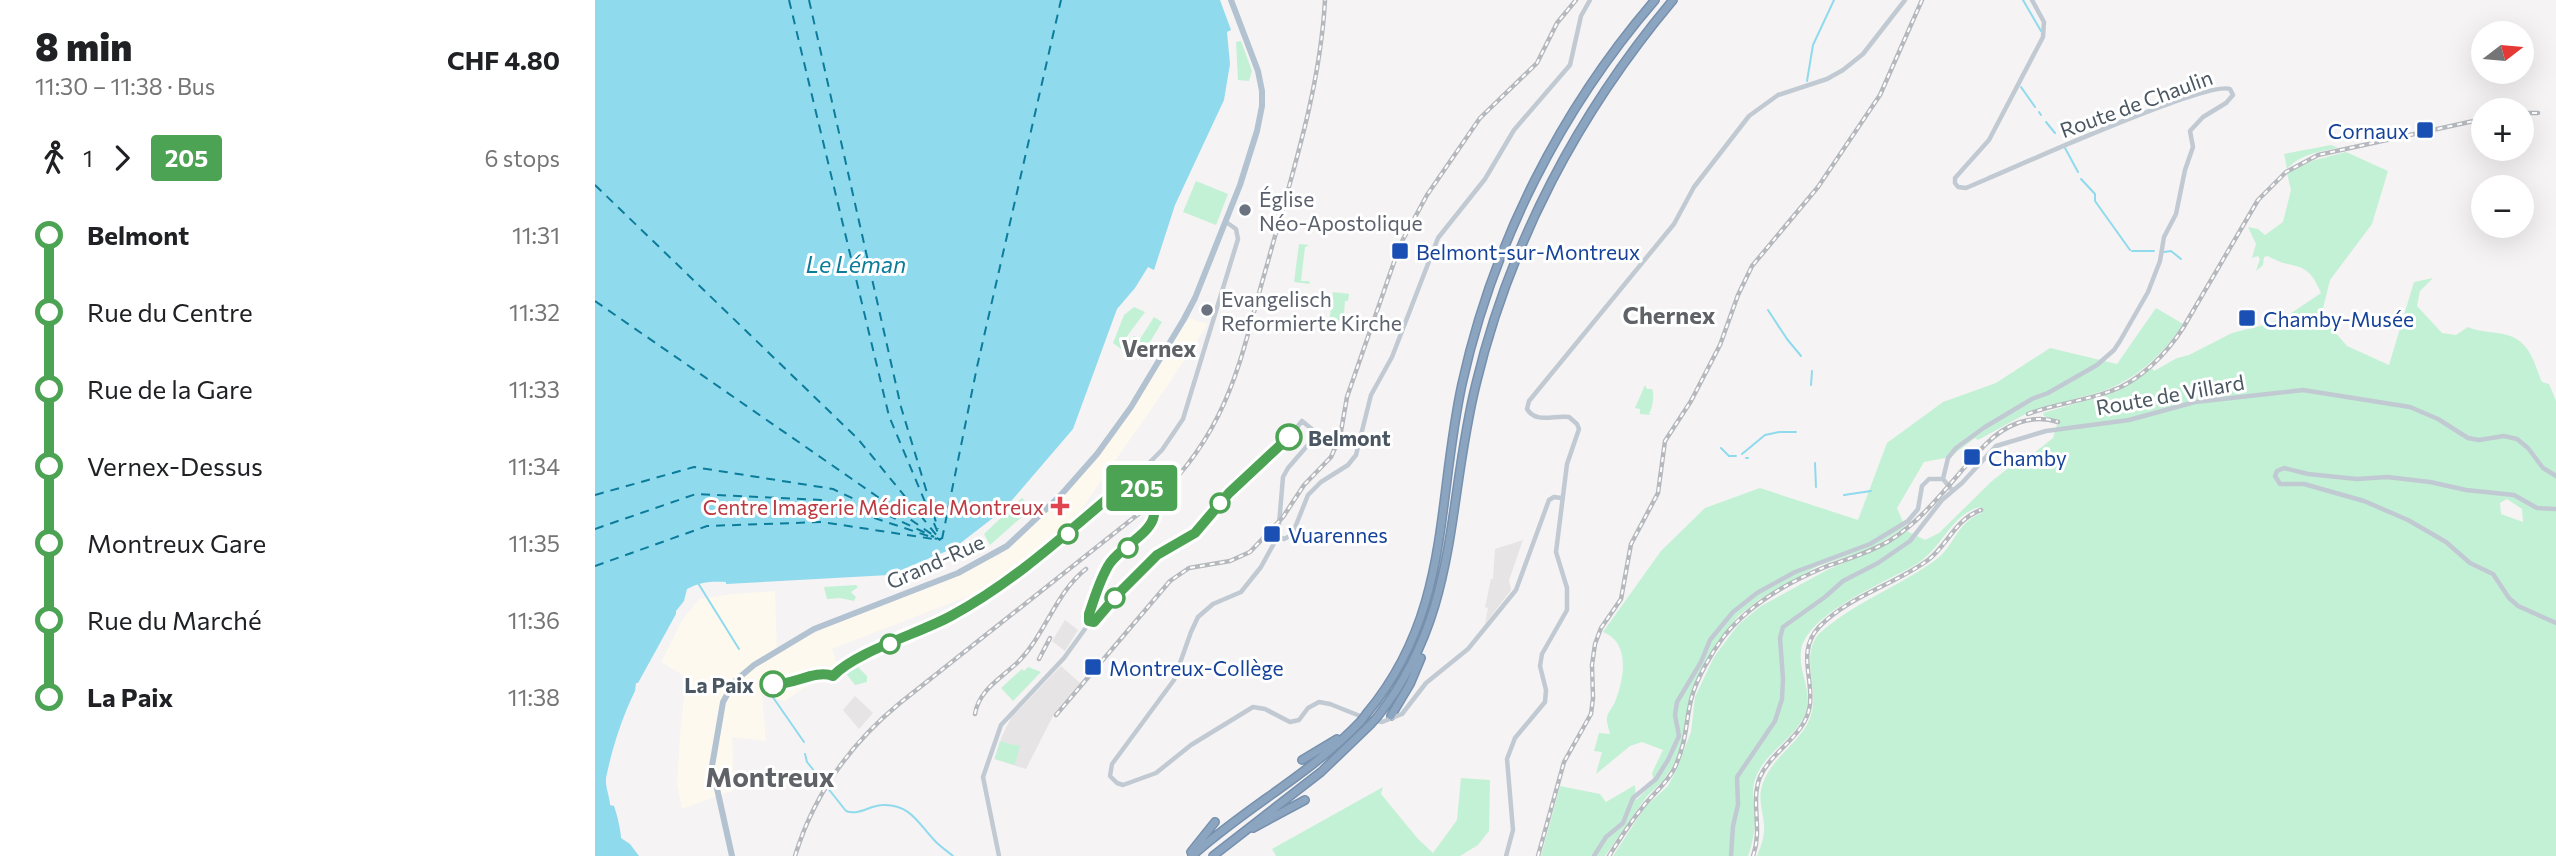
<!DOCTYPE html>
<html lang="en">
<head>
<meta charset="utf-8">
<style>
	body { margin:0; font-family:Commissioner,sans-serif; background:#f6f6f6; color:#202124; height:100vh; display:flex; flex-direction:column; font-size:26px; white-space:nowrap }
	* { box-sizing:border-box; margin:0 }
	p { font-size:23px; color:#757577 }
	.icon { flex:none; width:38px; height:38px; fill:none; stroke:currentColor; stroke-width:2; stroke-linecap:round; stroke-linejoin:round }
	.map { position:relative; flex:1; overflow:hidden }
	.drawer { display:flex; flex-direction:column; background:#fff; width:595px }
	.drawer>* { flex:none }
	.badge { padding:0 14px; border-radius:5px; font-size:24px; line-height:46px }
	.needle { width:46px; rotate:74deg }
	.buttons { position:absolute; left:1876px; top:21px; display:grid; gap:14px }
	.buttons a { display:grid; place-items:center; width:63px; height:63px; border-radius:50%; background:#fff; box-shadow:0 7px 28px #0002; font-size:35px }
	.map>.badge { position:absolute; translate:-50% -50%; box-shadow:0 0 0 4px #fff }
	.legs { display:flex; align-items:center; gap:10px; height:77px; padding:0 35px; font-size:23px }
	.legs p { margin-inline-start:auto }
	.overview { display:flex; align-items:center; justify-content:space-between; height:119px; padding:0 35px }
	h1 { font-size:38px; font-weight:800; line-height:52px }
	ul { padding:0 35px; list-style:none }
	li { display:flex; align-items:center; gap:24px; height:77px; font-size:26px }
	li i { display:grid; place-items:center; width:10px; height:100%; margin:0 9px; background:currentColor }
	li i::after { content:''; width:18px; height:18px; margin:-9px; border:5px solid; border-radius:50%; background:#fff }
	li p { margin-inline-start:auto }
	li:first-child i { background:linear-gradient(#0000 50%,currentColor 0) }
	li:last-child i { background:linear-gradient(currentColor 50%,#0000 0) }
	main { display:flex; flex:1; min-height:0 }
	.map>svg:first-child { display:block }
	.commercial { fill:#fdf9ef }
	.education { fill:#e6e4e5 }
	.green { fill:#c3f1d5; fill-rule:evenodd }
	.water { fill:#90daee }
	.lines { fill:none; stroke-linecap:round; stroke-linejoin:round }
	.stream { stroke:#90daee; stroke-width:2 }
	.ferry { stroke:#0c7c9b; stroke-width:2; stroke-dasharray:9 7; stroke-linecap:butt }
	.minor-tunnel { stroke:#caccce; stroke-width:4.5; stroke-dasharray:4.5 2; stroke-linecap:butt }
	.highway-casing { stroke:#7690ad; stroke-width:10 }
	.minor { stroke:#c1cad2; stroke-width:4.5 }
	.major { stroke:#b3c2d1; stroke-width:6 }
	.highway { stroke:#8ba5c1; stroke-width:7 }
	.rail-casing { stroke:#b5b8bd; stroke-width:4.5 }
	.rail { stroke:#fff; stroke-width:2; stroke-dasharray:5; stroke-linecap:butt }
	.highway-bridge-casing { stroke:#7690ad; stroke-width:10; stroke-linecap:butt }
	.highway-bridge { stroke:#8ba5c1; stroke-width:7 }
	.line-1-casing { stroke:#fff; stroke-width:16 }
	.line-1 { stroke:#4da354; stroke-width:10 }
	.transit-dot { fill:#1a4fb4; stroke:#fff; stroke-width:2.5 }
	.worship-dot { fill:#6b7280; stroke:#fff; stroke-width:2.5 }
	.stop-1-dot { fill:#fff; stroke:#4da354; stroke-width:3.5 }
	.health-dot { fill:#e0444e; stroke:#fff; stroke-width:2.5 }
	.labels { text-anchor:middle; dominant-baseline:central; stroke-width:6; stroke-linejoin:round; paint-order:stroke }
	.street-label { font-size:21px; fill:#4a5661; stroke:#fff }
	.transit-label { font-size:21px; fill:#164399; stroke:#fff; text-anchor:start }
	.worship-label { font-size:21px; fill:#5b616d; stroke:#fff; text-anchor:start }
	.stop-label { font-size:21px; font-weight:bold; fill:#4a5661; stroke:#fff; text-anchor:start }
	.health-label { font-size:21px; fill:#be3a42; stroke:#fff; text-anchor:end }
	.water-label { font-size:23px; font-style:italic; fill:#0c7c9b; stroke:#fff }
	.neighbourhood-label { font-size:23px; font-weight:bold; fill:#5f6368; stroke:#fff }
	.quarter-label { font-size:24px; font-weight:bold; fill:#5f6368; stroke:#fff }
	.district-label { font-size:28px; font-weight:bold; fill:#5f6368; stroke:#fff }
</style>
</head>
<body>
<main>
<section class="drawer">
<div class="overview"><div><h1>8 min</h1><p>11:30 – 11:38 · Bus</p></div><b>CHF 4.80</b></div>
<div class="legs"><svg class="icon" aria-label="walk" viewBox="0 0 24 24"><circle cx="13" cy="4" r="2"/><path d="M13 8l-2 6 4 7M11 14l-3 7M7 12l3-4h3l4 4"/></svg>1<svg class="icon" aria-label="forward" viewBox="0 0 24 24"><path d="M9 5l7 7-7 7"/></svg><b class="badge" style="background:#4da354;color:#fff">205</b><p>6 stops</p></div>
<ul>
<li><i style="color:#4da354"></i><b>Belmont</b><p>11:31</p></li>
<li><i style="color:#4da354"></i><span>Rue du Centre</span><p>11:32</p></li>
<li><i style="color:#4da354"></i><span>Rue de la Gare</span><p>11:33</p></li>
<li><i style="color:#4da354"></i><span>Vernex-Dessus</span><p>11:34</p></li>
<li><i style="color:#4da354"></i><span>Montreux Gare</span><p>11:35</p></li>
<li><i style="color:#4da354"></i><span>Rue du Marché</span><p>11:36</p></li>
<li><i style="color:#4da354"></i><b>La Paix</b><p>11:38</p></li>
</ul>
</section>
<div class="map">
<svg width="1961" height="856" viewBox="0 0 1961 856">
	<rect width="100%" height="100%" fill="#f5f3f3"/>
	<path class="commercial" d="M594,318L613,324L573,385L469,534L397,587L237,649L243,667L189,701L167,695L171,741L137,737L139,790L87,809L82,784L85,735L89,698L96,680L66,662L86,622L104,599L137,594L180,591L182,652L242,622L359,571L405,555L470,494Z"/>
	<path class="education" d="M928,540L914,580L916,590L890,624L893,608L890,607L896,579H898L900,549Z
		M470,620L483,630L470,651L457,641Z
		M466,666L485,683L460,712L431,769L399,759L407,736L416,718Z
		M260,696L278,713L264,729L248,710Z"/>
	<path class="green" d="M646,41L657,71L654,81L643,80L641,42Z
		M1736,145L1743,148C1725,151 1704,155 1692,169L1689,154Z
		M1751,152L1793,171L1777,224L1735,280L1726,316L1752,346L1794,365L1819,282L1838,278L1825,291L1822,306L1847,333L1861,335L1873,327C1886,333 1899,331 1912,335C1935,341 1939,363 1947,382L1954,384L1961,401V856H1162C1166,846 1170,836 1169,825C1168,810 1162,798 1168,783C1179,752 1216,738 1218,704C1220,681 1206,650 1226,632C1260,602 1303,587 1339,561C1360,547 1360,523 1387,513L1385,507C1356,514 1348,547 1323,563C1293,582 1212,612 1206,651C1203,673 1219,692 1210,714C1200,739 1170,752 1161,777C1155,791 1160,805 1160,819C1160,830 1157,846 1153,856H1018L1050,807L1073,786L1081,770L1096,732L1100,697L1119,657L1143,625L1166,606L1232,570L1284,548L1312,531L1330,540L1344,533L1397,481L1416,466L1429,461L1458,438L1463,421L1449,416L1448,413L1520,392L1530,387L1556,367L1559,371L1582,358L1594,355L1637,333L1669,325L1692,316L1726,293C1711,257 1700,272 1673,256L1669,257L1668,265L1661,271L1665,259L1663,256L1657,258L1661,244L1653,227L1663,229L1670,235L1688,222L1696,190L1692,173L1720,160ZM1912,499L1927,509L1928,522L1906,514L1905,503Z
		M601,181L633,194L621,225L588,212Z
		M704,244L714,245L710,247L706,281H714L715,284L699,282Z
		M738,292L754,294L753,301H750L749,313L741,326L744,331L737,330V326L734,324Z
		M539,307L550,312L530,339L526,349L518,343L529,315Z
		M1561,308L1588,324C1569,353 1542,379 1508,391L1436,411L1383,440L1380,438L1355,457L1329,462L1302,508L1310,527L1278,548L1223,566L1165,599L1143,616L1123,642L1095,696L1090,736L1078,766L1067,782L1052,796L1010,856H946L965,786L1005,794L1011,802L1040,785L1041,800L1059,783L1057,773L1068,750L1047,742L1035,746L1001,774L1007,752L999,751L1004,733L1015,734C1014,729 1011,721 1012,717C1013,712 1018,707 1020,702C1029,679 1036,643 1008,632L1066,551L1110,508L1165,488L1263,520L1292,443L1348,402L1401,383L1455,348L1522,364Z
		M559,317L567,322L552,347L549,346L551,348L546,356L531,350L530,346L534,339L539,336L545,339Z
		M1050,385L1052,389H1057C1060,396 1057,409 1054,414L1057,415L1045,414V409L1040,408Z
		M427,498L437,508L395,545L389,534Z
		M261,585L263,587L256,592L261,597L259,601L245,598L232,599L229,587Z
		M260,664L272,676V682L260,685L249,671Z
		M433,667L446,672L418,701L406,688L427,669L429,671Z
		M405,741L419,745H425L420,765L400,759Z
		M866,778L895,780L894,831L883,845L865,856H681L677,849L788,787L786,794L823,839L838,853L862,820Z"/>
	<path class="water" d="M0,0H625L636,30L632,32L635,64L629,100L580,205L559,270L553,267L540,288L522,309L478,429L418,499L398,518L359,548L294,575L131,584V582C116,581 105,582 92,589L89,601L81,611V614L43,683H41L40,691C26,720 17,749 11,778C10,787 15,797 15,805L19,806C22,814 26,831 26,838L35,844L44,856H0Z"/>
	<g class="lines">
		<path class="stream" d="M1428,0L1446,31
			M1212,81L1218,45L1239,0
			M1426,87L1440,107
			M1444,112L1446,115
			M1451,122L1460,133
			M1470,148L1483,172
			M1486,179L1500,194V201L1535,250
			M1537,251H1559
			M1569,252L1576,251L1586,259
			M1173,310L1192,339L1206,356
			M1216,385L1217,371
			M1126,448L1134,456H1141
			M1147,454L1170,435L1184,432H1201
			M1151,458H1153
			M1220,463L1221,487
			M1249,495L1276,491
			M103,583L144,649
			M175,693L209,742
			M210,754L212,762L251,811C264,816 275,805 288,805C316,804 324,825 341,842C346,847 352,851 358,856"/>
		<path class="ferry" d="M194,0L294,416L346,540
			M214,0L306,407L343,529
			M0,185L263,439L343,537
			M0,301L345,540
			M0,495L99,467L238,489L339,537
			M0,529L101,494L226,500L342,539
			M347,539L382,367L466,0
			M0,566L112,526L227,522L345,540"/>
		<path class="minor-tunnel" d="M552,530C560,517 560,505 552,492"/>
		<defs>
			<path id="highway" d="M772,713C856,612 841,504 867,384C898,243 966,109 1060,0
				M783,716C865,612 851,505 881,384C915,242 984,112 1078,0
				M796,716L815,684L826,658
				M707,760L742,739
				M658,828L710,800
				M596,852L620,822
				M597,856C651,807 716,774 766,721
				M618,856L726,772L775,725"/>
		</defs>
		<use href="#highway" class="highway-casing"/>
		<path class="minor" d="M541,476L542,483L535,485L533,482L534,477L541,476L567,450L588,419L643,239L641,229L631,222
			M1348,479L1353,458L1361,448L1390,427L1437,399L1453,393L1502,365L1519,350L1525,341L1553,292L1565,261L1569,237L1581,214L1590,170L1598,147L1595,131L1608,117L1631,103L1638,95L1635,89C1613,80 1425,165 1392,179L1371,188L1363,187L1360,183V178L1394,140L1448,37L1449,22L1437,0
			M542,483L552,492
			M1961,509L1942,508L1919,495L1871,490L1835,482L1792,477L1762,479L1713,474L1689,468L1682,471L1680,476L1685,484H1709L1769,501L1813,520L1851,542L1875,563L1898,574L1914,598L1923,606L1961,623
			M683,536L689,539L697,535L713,495L726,482L753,465L761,455L776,395L797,357L843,238L890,179L919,130L975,65L986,16L995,0
			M495,622L503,620L523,594L562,555L600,533L634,493L695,436L707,421L718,430L719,438L693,468L688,477L683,536L666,567L646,592L618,604L603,617L596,632L579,680L517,764L515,776L522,783L528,785L561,773L596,745L658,707L670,709L695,722L704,720L713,708L724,702L735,704L765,716L787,722L807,714L831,683L873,649L921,590L954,500L959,497L966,498
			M404,856L388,777L406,725L469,658L495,622L494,614L515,564L552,530
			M911,856L918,830L912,759L920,738L950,702L951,690L945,666L947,654L972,610V588L961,552L972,464L984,429L982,424L974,417C959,415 941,424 932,409L934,401L1079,224L1099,187L1154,116L1183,95L1232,79L1248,70L1268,54L1310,0
			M999,856L1011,837L1028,823L1038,798L1061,779L1073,760L1084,736L1080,715L1082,702L1106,662L1115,640L1138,612L1162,593L1200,572L1275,544L1313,521L1323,509L1327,486L1334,479H1348L1357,490
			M1136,856L1138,826L1143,805L1142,777L1180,721L1187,699L1188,679L1185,638L1188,627L1230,597L1248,581L1283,563L1315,541L1347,500L1367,483L1401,446L1451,431L1534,420L1600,402L1708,390L1815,407L1843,419L1873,438L1884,440L1909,436L1922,439L1933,448L1948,468L1961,476"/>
		<path class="major" d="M137,856L117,766L128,702L139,682L159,665L219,629L363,573L412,546L465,496L502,454L536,407L589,319L600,298L645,185L662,131L667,106V91L663,71L636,0"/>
		<use href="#highway" class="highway"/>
		<defs>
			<path id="rail" d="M1927,113H1943
				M1433,414C1459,404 1489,401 1516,391C1545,381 1572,353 1588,328L1663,200L1691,172L1723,155L1888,119
				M444,659L455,638
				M380,714C384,689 408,677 424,661C451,633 461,592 491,569
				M461,715L575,581L594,568L635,561L655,552L688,517L709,485L736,457L745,437L752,397L805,245L832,195L885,118L942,63L962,23L981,0
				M200,856C219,794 255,744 305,703L551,508C581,482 605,452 623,416C647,369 657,315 672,265C696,177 725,91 730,0
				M943,856L969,762L996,714L998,698L997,665L1000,644L1006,628L1026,599L1036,544L1063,493L1070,441L1096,401L1125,345L1143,295L1157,266L1223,187L1285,95L1327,0
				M1014,856C1024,840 1035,823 1047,808C1058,793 1072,784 1080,767C1092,740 1090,726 1096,700C1101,679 1117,652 1130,635C1155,604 1194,582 1230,567C1252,559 1274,553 1294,541C1334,516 1359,476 1391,444C1410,425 1436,413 1463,422
				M1158,856C1168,828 1155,802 1165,777C1177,750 1212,735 1215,704C1218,676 1202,651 1224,627C1254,596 1299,585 1333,560C1353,545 1360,519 1386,510"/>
		</defs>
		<use href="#rail" class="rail-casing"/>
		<use href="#rail" class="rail"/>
		<defs>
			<path id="highway-bridge" d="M766,721L772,713
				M775,725L783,716"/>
		</defs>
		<use href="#highway-bridge" class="highway-bridge-casing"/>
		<use href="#highway-bridge" class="highway-bridge"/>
	</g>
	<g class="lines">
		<defs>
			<path id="line-1" d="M178,684C197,686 220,669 238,676C260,652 325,633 356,616C417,583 466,538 518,494L533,483L538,486L542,483C586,524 534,537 515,563C505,578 500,597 494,614V621L499,622L523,594L562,555L600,533L634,493L694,437"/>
		</defs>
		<use href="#line-1" class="line-1-casing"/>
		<use href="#line-1" class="line-1"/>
	</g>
	<g class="transit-dot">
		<rect x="1821" y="121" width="18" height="18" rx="3.5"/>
		<rect x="796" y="242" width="18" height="18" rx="3.5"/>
		<rect x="1643" y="309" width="18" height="18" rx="3.5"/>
		<rect x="1368" y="448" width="18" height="18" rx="3.5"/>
		<rect x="668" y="525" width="18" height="18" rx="3.5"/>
		<rect x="489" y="658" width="18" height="18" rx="3.5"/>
	</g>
	<g class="worship-dot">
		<circle cx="650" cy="210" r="7"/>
		<circle cx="612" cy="310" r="7"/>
	</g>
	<g class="stop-1-dot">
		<circle cx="694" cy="437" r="12"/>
		<circle cx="625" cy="503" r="9"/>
		<circle cx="473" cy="534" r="9"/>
		<circle cx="533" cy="548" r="9"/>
		<circle cx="520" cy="598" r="9"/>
		<circle cx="295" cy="644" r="9"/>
		<circle cx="178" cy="684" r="12"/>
	</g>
	<path class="health-dot" d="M461.5 495.5h7v7h7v7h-7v7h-7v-7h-7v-7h7z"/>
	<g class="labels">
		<g class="street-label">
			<text transform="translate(1541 103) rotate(-20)">Route de Chaulin</text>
			<text transform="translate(1575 394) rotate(-10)">Route de Villard</text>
			<text transform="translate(340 561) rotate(-24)">Grand-Rue</text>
		</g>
		<g class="transit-label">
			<text x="1814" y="130" text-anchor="end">Cornaux</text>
			<text x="821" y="251">Belmont-sur-Montreux</text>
			<text x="1668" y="318">Chamby-Musée</text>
			<text x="1393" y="457">Chamby</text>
			<text x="693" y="534">Vuarennes</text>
			<text x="514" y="667">Montreux-Collège</text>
		</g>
		<g class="worship-label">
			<text x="664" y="198">Église<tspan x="664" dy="24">Néo-Apostolique</tspan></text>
			<text x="626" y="298">Evangelisch<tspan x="626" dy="24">Reformierte Kirche</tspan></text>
		</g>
		<g class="stop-label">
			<text x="713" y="437">Belmont</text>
			<text x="159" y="684" text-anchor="end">La Paix</text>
		</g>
		<g class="health-label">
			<text x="449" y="506">Centre Imagerie Médicale Montreux</text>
		</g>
		<g class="water-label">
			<text x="261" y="264">Le Léman</text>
		</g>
		<g class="neighbourhood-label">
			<text x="564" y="348">Vernex</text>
		</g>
		<g class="quarter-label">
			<text x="1074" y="314">Chernex</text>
		</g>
		<g class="district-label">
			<text x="175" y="776">Montreux</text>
		</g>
	</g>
</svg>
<div class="buttons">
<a><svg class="needle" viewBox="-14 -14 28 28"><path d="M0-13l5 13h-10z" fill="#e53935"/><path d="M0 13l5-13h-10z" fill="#757577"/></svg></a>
<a>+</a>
<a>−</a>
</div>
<b class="badge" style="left:547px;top:488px;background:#4da354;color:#fff">205</b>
</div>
</main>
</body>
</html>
